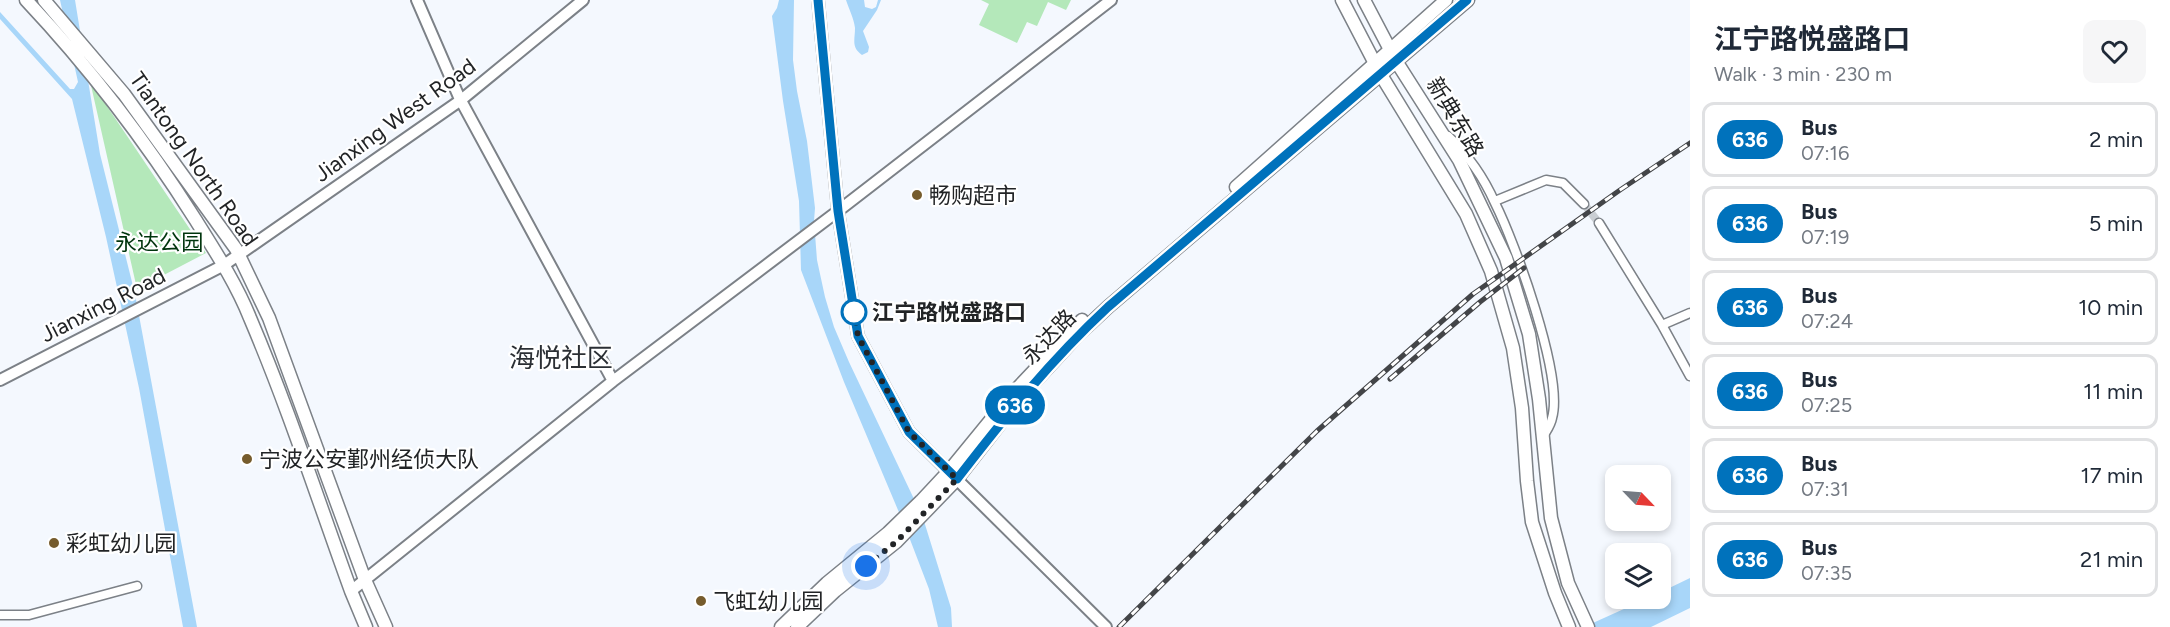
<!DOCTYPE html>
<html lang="en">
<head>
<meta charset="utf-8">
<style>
	body { margin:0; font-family:Figtree,"Noto Sans SC",sans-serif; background:#f6f6f7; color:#1f2937; height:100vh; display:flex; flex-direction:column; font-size:22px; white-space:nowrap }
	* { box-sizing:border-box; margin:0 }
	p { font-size:20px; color:#747a83 }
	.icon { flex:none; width:33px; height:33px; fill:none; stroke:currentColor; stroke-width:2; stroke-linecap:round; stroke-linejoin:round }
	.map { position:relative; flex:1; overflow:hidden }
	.side { display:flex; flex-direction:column; background:#fff; width:480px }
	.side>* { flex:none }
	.badge { padding:0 12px; border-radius:20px; font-size:21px; line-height:39px }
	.needle { width:39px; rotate:115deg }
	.buttons { position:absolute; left:1605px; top:465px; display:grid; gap:12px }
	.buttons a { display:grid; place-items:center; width:66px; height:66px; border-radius:12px; background:#fff; box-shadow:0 3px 9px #0003; font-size:30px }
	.you { position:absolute; width:30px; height:30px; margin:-15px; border:4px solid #fff; border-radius:50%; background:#1a73e8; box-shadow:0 0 0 9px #1a73e833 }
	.map>.badge { position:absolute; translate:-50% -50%; box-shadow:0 0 0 3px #fff }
	.round { display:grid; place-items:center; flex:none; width:63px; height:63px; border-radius:12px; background:#f6f6f7 }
	.headline { display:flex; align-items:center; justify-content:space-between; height:102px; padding:0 24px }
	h1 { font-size:28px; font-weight:700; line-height:45px }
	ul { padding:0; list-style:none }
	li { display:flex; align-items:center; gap:18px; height:75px; margin:0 12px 9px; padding:0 12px; border:3px solid #e0e1e3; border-radius:12px }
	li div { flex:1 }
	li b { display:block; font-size:22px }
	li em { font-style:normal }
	li .badge { min-width:66px; font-weight:700; text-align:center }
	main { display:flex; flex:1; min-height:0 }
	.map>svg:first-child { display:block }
	.green { fill:#b4e8ba }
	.water { fill:#a8d6f9 }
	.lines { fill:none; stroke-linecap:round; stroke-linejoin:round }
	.minor-tunnel { stroke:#caced3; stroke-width:8; stroke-dasharray:8 4; stroke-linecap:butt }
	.minor-casing { stroke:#7c8187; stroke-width:11 }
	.tertiary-casing { stroke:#7c8187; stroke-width:14 }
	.secondary-casing { stroke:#7c8187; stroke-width:15 }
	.primary-casing { stroke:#7c8187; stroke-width:15 }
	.minor { stroke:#fff; stroke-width:8 }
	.tertiary { stroke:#fff; stroke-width:10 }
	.secondary { stroke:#fff; stroke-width:12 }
	.primary { stroke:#fff; stroke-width:12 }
	.rail-casing { stroke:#434548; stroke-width:5 }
	.rail { stroke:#fff; stroke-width:3; stroke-dasharray:9; stroke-linecap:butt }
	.line-casing { stroke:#fff; stroke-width:14 }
	.line { stroke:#0072bc; stroke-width:9 }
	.walk { stroke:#222426; stroke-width:6; stroke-dasharray:0 10.8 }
	.poi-dot { fill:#765c2d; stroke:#fff; stroke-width:2 }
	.stop-dot { fill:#fff; stroke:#0072bc; stroke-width:3 }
	.labels { text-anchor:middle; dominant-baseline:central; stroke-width:4.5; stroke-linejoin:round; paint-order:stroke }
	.street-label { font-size:22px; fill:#222426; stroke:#fff }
	.poi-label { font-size:22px; fill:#222426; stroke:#fff; text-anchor:start }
	.park-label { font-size:22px; fill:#00350d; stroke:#fff }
	.stop-label { font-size:22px; font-weight:bold; fill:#222426; stroke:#fff; text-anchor:start }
	.quarter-label { font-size:26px; fill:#2b2f34; stroke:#fff }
</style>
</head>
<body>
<main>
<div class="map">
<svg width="1690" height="627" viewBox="0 0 1690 627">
	<rect width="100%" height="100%" fill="#f4f8fe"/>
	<path class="green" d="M981,0H1071L1066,10L1048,2L1037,26L1027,22L1017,43L979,25L989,4Z
		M90,81L206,253L137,289Z"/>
	<path class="water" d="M60,0H75L100,154L135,294L197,627H183L139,388L106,237L72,99L0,19V12L70,89H74L78,82Z
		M779,0H794L793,60L797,91L807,141L815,208L814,221L817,260L825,297L834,327L849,362L923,518L951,608L952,627H938L929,589L906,529L844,382L801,270L799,201L783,101L772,16L777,8Z
		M846,0H864L865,7L872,9L876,7L878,0H881L877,10L863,31L869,47L868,52L862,55C851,47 855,40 855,28C854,19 849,9 846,0Z
		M1690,578V608L1651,627H1584L1646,599L1660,598L1661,592Z"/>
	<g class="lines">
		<path class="minor-tunnel" d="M1584,204L1599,223"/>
		<defs>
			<path id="minor" d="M1448,136C1467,154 1484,178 1495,203C1515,243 1564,377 1552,418C1551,424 1547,430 1544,435
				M1495,201L1546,180L1563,183L1584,204
				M1599,223L1662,325L1690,376
				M1662,325L1690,313
				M0,615H29L137,586"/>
			<path id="tertiary" d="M417,0L459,97L613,381
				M818,0L838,211L858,336L909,432L1106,627
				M0,380L224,265L461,100L583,0
				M351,591L613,381L838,211L1111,0"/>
			<path id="secondary" d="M1342,0L1381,75L1466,214L1491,271L1513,348L1522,408L1527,481L1532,522L1555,593L1569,627
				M1364,0L1396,61L1459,160L1506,258L1529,334L1539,399L1551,518L1568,583L1588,627"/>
			<path id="primary" d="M26,0C90,68 145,140 195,219C215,251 236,283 250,318C288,407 318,500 351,591L366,627
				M44,0L124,94L236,249L269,318L365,580L386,627
				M1236,187L1446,0
				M781,627L827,583L888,533L921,501L949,471L1012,394L1082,320
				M797,627L835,591L896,542L929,508L957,479L1020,398L1078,335L1108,307L1468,0"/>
		</defs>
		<use href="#minor" class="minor-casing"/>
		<use href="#tertiary" class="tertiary-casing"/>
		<use href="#secondary" class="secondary-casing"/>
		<use href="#primary" class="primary-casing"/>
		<use href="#minor" class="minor"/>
		<use href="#tertiary" class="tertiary"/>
		<use href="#secondary" class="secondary"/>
		<use href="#primary" class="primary"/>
		<defs>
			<path id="rail" d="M1390,379L1480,302L1524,268
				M1119,627L1317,431L1473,294L1620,190L1690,143"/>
		</defs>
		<use href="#rail" class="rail-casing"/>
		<use href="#rail" class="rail"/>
	</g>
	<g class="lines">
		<defs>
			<path id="line" d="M818,0L838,211L858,336L909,432L957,479C1005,417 1050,361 1108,307L1467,0"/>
		</defs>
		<use href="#line" class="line-casing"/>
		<use href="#line" class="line"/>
		<path class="walk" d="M854,312L858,336L909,432L957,479L896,542L866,566"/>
	</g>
	<g class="poi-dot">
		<circle cx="917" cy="195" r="6"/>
		<circle cx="247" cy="459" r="6"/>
		<circle cx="54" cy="543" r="6"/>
		<circle cx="701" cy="601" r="6"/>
	</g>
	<circle class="stop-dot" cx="854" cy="312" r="12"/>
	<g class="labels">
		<g class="street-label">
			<text transform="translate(1455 117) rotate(59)">新典东路</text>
			<text transform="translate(395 120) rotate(-36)">Jianxing West Road</text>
			<text transform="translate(194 159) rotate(55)">Tiantong North Road</text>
			<text transform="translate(103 305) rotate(-27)">Jianxing Road</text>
			<text transform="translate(1049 337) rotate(-46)">永达路</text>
		</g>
		<g class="poi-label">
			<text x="929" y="195">畅购超市</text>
			<text x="259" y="459">宁波公安鄞州经侦大队</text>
			<text x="66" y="543">彩虹幼儿园</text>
			<text x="713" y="601">飞虹幼儿园</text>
		</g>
		<g class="park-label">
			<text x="159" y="242">永达公园</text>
		</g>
		<g class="stop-label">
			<text x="872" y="312">江宁路悦盛路口</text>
		</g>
		<g class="quarter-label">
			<text x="561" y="358">海悦社区</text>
		</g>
	</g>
</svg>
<div class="buttons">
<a><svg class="needle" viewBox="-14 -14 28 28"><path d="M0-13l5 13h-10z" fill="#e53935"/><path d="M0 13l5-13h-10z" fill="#747a83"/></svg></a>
<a><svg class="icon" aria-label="layers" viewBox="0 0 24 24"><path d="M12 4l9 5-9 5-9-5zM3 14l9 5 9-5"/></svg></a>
</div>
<div class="you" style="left:866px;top:566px"></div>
<b class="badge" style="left:1015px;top:405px;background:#0072bc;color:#fff">636</b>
</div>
<section class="side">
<div class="headline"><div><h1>江宁路悦盛路口</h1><p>Walk · 3 min · 230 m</p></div><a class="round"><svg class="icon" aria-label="heart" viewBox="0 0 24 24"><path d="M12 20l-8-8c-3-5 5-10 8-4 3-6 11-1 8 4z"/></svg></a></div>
<ul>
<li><span class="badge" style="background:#0072bc;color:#fff">636</span><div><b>Bus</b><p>07:16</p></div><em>2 min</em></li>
<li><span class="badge" style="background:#0072bc;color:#fff">636</span><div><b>Bus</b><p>07:19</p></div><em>5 min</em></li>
<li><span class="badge" style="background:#0072bc;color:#fff">636</span><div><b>Bus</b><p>07:24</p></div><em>10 min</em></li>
<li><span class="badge" style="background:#0072bc;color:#fff">636</span><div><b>Bus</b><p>07:25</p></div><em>11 min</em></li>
<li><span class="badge" style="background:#0072bc;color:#fff">636</span><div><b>Bus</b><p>07:31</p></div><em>17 min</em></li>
<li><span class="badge" style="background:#0072bc;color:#fff">636</span><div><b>Bus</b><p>07:35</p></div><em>21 min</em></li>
</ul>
</section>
</main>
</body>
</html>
